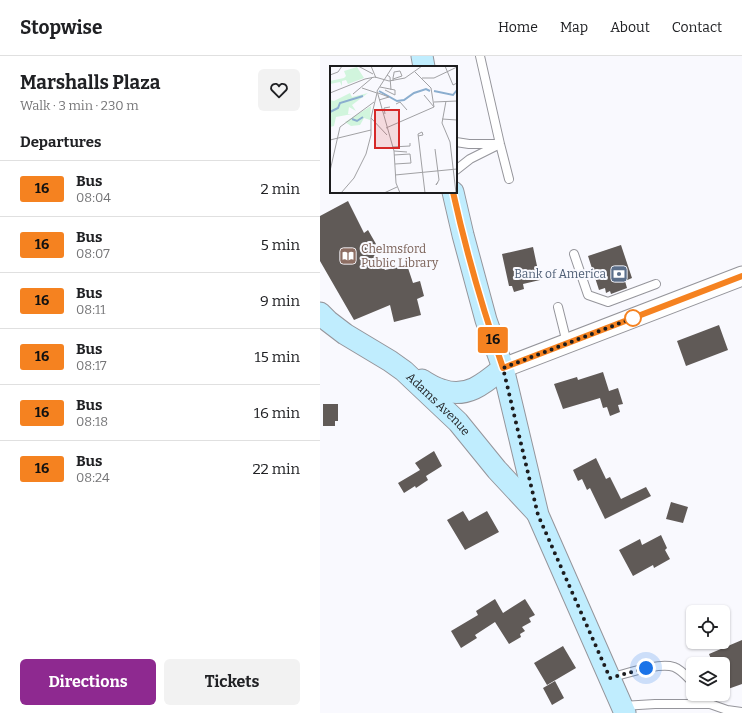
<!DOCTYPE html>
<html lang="en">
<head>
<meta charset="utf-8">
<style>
	body { margin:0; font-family:Bitter,serif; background:#f2f2f2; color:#202124; height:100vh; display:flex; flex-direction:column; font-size:15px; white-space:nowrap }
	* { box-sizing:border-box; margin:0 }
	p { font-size:13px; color:#757577 }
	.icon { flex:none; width:22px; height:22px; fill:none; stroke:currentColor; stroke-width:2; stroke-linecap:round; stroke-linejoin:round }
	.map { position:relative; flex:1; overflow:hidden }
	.panel { display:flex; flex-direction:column; background:#fff; width:320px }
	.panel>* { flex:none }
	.badge { padding:0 8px; border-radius:3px; font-size:14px; line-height:26px }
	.tools { position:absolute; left:366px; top:549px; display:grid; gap:8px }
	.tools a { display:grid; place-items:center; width:44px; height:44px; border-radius:6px; background:#fff; box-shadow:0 1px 3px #0004; font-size:20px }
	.you { position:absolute; width:20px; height:20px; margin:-10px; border:3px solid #fff; border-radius:50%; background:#1a73e8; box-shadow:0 0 0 6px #1a73e833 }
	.map>.badge { position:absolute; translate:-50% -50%; box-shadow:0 0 0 2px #fff }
	h2 { padding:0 20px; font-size:15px; line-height:36px }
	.round { display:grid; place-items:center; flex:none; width:42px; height:42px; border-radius:6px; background:#f2f2f2 }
	.summary { display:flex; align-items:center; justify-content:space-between; height:68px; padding:0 20px }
	h1 { font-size:19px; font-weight:700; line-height:30px }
	.cta { display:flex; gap:8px; margin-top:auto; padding:8px 20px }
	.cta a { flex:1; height:46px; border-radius:6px; background:#8e2990; color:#fff; font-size:16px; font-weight:700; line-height:46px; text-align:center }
	.cta a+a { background:#f2f2f2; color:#202124 }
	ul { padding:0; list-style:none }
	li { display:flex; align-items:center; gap:12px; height:56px; padding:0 20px; border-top:1px solid #e0e0e0 }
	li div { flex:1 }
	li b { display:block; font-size:15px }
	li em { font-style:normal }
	li .badge { min-width:44px; font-weight:700; text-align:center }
	header { display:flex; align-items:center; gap:24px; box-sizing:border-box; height:56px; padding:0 20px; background:#fff; border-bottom:1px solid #e0e0e0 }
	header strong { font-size:19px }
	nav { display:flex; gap:22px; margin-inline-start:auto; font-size:14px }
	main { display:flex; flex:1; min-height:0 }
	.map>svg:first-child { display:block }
	.building { fill:#605a57 }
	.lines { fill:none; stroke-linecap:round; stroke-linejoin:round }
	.service-casing { stroke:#95959b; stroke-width:10 }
	.tertiary-casing { stroke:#95959b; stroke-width:21 }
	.secondary-casing { stroke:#95959b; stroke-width:23 }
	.service { stroke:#fff; stroke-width:8 }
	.tertiary { stroke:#fff; stroke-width:19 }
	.secondary { stroke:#c0edfe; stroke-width:21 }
	.line-casing { stroke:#fff; stroke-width:9 }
	.line { stroke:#f58220; stroke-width:6 }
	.walk { stroke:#1c1c1e; stroke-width:4; stroke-dasharray:0 7.2 }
	.stop-dot { fill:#fff; stroke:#f58220; stroke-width:2 }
	.labels { text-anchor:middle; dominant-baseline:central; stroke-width:4; stroke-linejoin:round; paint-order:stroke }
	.education-label { font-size:12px; fill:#785e54; stroke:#f9f9fe; text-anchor:start }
	.service-label { font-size:12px; fill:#4e5e75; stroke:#f9f9fe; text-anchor:end }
	.street-label { font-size:12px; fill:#1c1c1e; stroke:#f9f9fe }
	.inset-river { fill:none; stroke:#8baecf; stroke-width:2 }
	.inset-road { fill:none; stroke:#a1a1a4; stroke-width:1 }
	.view { fill:#d62828; fill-opacity:0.15; stroke:#d62828; stroke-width:2 }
	.inset-edge { fill:none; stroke:#1c1c1e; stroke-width:2 }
</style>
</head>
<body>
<header>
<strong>Stopwise</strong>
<nav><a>Home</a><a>Map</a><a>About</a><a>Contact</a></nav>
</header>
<main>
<section class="panel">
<div class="summary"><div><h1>Marshalls Plaza</h1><p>Walk · 3 min · 230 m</p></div><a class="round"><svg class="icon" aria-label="heart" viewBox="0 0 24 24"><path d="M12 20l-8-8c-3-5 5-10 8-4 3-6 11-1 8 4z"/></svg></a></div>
<h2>Departures</h2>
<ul>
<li><span class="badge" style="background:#f58220;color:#111">16</span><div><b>Bus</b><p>08:04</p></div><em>2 min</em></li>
<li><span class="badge" style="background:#f58220;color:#111">16</span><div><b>Bus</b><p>08:07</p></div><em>5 min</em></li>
<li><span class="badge" style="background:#f58220;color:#111">16</span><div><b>Bus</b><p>08:11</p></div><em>9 min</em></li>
<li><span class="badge" style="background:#f58220;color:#111">16</span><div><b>Bus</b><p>08:17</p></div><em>15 min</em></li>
<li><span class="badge" style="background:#f58220;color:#111">16</span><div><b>Bus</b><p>08:18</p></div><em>16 min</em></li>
<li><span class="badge" style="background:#f58220;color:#111">16</span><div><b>Bus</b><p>08:24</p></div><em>22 min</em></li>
</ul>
<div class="cta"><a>Directions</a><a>Tickets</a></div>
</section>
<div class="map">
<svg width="422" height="657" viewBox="0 0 422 657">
	<rect width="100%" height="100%" fill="#f9f9fe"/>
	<path class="building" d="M28,145L44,177L48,174L56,188L50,192L65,214L87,209L93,227L100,225L104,240L97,243L101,259L74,266L70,249L34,264L0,205V160Z
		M301,189L312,222L305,225L307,232L291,238L290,235L286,237L285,232L279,234L268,200Z
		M213,191L220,224L203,228L204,233L194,236L192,230H189L182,198Z
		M399,269L408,294L366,310L357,285Z
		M283,316L289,335L298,332L303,348L298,349L300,356L290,360L287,351L283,352L280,342L243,353L234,328L257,321L258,324Z
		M3,348H18V365H15V370H3Z
		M114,395L122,410L106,420L108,424L96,432L95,430L84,437L78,427L100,414L95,407Z
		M276,402L286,423L290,421L301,443L326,431L331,440L285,463L270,432L267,434L262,423L258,425L253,414Z
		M351,446L368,451L363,467L346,463Z
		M143,455L149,465L167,455L179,476L145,494L127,464Z
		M341,479L347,492L345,494L350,503L334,512L333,509L313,520L299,494L320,483L322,489Z
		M175,543L183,557L205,543L215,559L209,562L211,566L202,571L205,575L200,578L201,581L189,588L175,566L155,579L157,582L141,592L131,575L158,559L156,555Z
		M422,584V628L408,633L403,620V608H393L389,598Z
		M243,590L256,612L227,629L214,607Z
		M235,625L244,642L232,649L223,632Z"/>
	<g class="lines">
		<defs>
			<path id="service" d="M160,0L180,88L189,123
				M136,86L149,88H177
				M136,114L150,103L180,88
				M254,198L268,239L288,246L336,228
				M238,251L247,287
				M289,622C306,618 338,606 354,611C362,614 367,621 373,627
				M382,638L390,648
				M302,650L335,648H390L407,654L422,656"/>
			<path id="tertiary" d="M183,312L422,220"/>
			<g id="secondary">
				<path d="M102,0L104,11"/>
				<path d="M133,136L143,179L166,264L183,312L218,459L305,657"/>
				<path id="s1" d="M0,257L8,265L25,278L70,305L84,315L138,366L177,414L217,457"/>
				<path d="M102,324C108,328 115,332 122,334C147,343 165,327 183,312"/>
			</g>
		</defs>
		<use href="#service" class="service-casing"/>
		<use href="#tertiary" class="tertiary-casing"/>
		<use href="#secondary" class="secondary-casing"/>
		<use href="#service" class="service"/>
		<use href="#tertiary" class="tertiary"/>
		<use href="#secondary" class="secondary"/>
	</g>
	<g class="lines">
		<defs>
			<path id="line" d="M133,136C146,195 163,254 183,312L422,220"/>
		</defs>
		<use href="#line" class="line-casing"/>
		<use href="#line" class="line"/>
		<path class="walk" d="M313,262L316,261L183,312L218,459L290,622L326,612"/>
	</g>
	<defs>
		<symbol id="library-square" viewBox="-11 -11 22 22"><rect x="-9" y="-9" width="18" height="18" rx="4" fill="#8d6e63" stroke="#f9f9fe"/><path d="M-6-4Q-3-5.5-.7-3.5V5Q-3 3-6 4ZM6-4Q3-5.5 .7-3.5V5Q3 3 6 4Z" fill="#fff"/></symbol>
		<symbol id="bank-square" viewBox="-11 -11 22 22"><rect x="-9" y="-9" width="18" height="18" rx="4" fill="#5c6f8a" stroke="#f9f9fe"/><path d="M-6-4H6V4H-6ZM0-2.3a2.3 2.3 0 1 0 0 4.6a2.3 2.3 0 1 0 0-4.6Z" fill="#fff"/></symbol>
	</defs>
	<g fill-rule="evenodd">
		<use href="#library-square" x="18" y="190" width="20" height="20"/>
		<use href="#bank-square" x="289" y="208" width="20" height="20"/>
	</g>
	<circle class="stop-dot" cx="313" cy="262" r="8"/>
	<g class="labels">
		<g class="education-label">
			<text x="41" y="193">Chelmsford<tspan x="41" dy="14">Public Library</tspan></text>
		</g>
		<g class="service-label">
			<text x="286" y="218">Bank of America</text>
		</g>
		<g class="street-label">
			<text stroke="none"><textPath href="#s1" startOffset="150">Adams Avenue</textPath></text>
		</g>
	</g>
	<g transform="translate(10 10)">
		<rect width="127" height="127" fill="#f9f9fe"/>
		<path d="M27,1L34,12L18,18L16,14L12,15V20L10,16L0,18V15L14,12L16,10L14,5ZM20,27L22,31L38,27L22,39L26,45L19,41L18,48H22L6,51L4,60L0,61V34L4,35ZM41,40L40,54L34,52L30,59L21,60L15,56Z" fill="#d1f5dd"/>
		<path class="inset-river" d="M49,25L67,35L74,34L84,27L96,23L100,25M104,25L123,29L127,24M0,46L8,42L10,37L33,30M22,53L27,55L33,51"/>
		<path class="inset-road" d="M28,0L43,8M41,0L46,12M63,0L47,25L64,85L66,117L70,127M115,0L123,19L127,17M0,9L8,6L12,0M57,9L60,11L61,24M92,12H104L127,1M63,13L72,10L70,5L64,6V7L63,12V15M50,21L65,24V29L55,24M32,22L47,27M0,27L35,13L45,11L59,15L75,12L92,0M47,27L41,52L57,69M48,27L59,31L49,34M23,28L42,12M94,29L104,41M116,35L112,57L120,76L126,127M104,36L127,35M66,38L70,36L77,44M55,48L54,42L60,41M112,53L127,54M56,62L104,41L101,22L85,6M88,70L93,69L92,66L88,68L95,127M0,74L41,64M62,81L80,80V77M105,83L109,114L106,119L108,116M64,85L77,86M64,89L80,88L81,97L65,98M0,105L10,61L44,36M65,109L127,103M11,127L24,112L36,88L41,69V52M54,127L67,121"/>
		<path class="view" d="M45,44H69V82H45Z"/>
		<rect width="127" height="127" class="inset-edge"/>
	</g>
</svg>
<div class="tools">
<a><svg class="icon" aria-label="locate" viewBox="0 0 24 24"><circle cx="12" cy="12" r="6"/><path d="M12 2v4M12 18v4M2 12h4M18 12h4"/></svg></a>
<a><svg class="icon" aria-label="layers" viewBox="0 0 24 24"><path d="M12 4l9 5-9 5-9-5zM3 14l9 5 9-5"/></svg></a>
</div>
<div class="you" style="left:326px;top:612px"></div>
<b class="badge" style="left:173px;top:284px;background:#f58220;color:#111">16</b>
</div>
</main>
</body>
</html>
